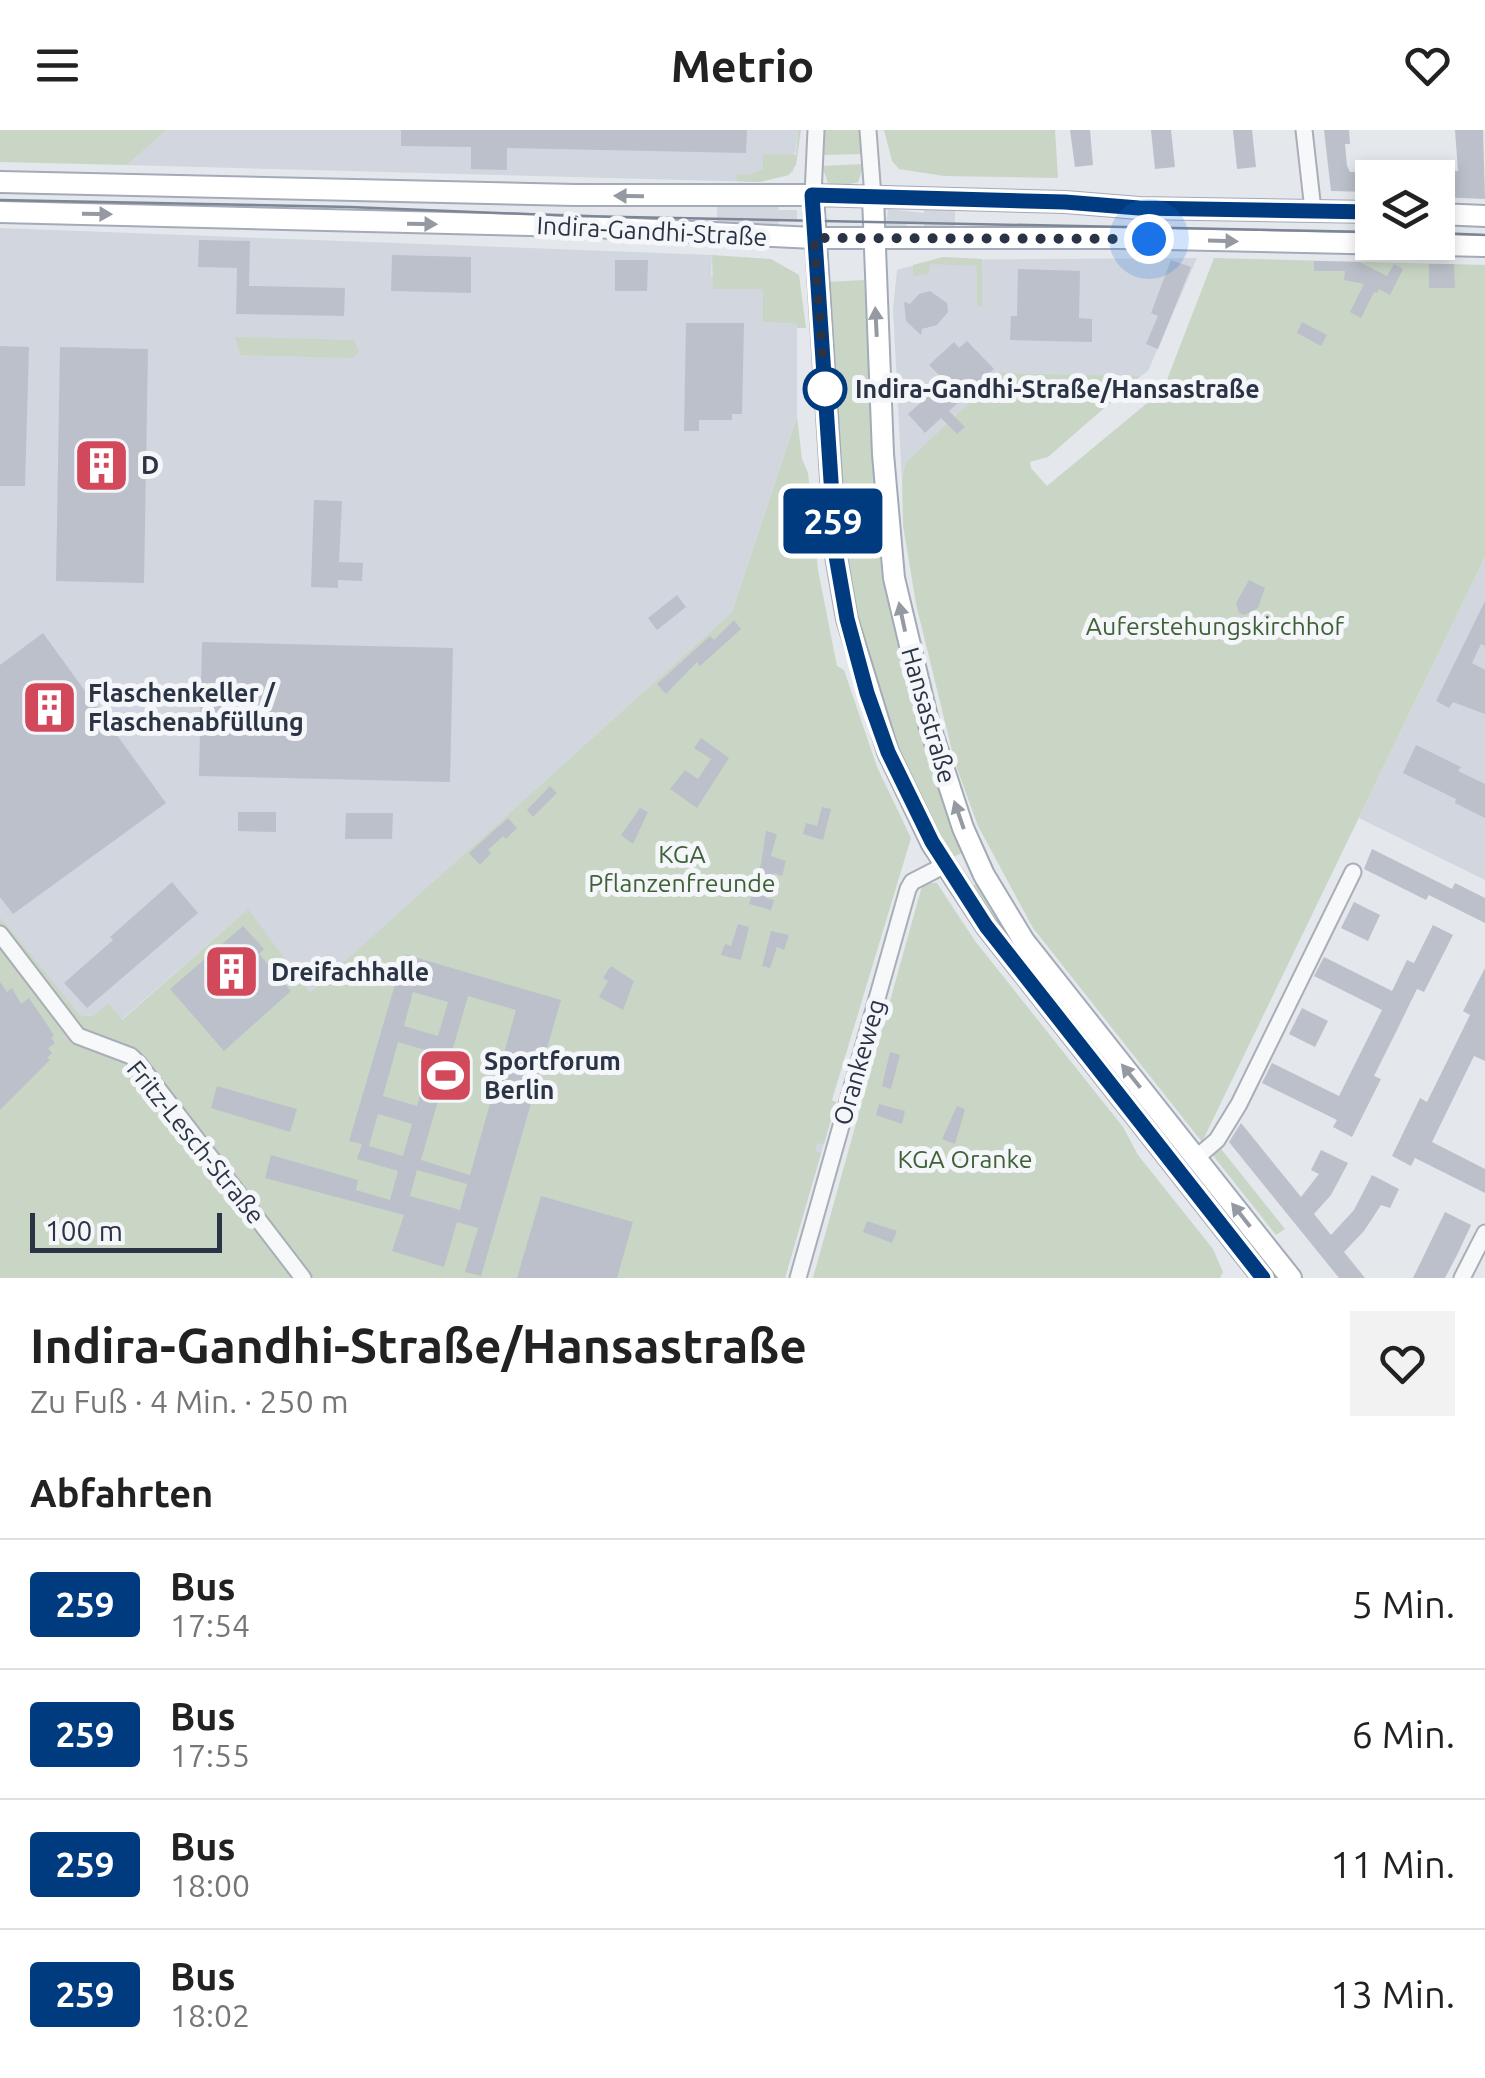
<!DOCTYPE html>
<html lang="de">
<head>
<meta charset="utf-8">
<style>
	body { margin:0; font-family:Ubuntu,sans-serif; background:#f2f2f2; color:#222; height:100vh; display:flex; flex-direction:column; font-size:38px; white-space:nowrap }
	* { box-sizing:border-box; margin:0 }
	p { font-size:32px; color:#767676 }
	.icon { flex:none; width:55px; height:55px; fill:none; stroke:currentColor; stroke-width:2; stroke-linecap:round; stroke-linejoin:round }
	.map { position:relative; height:1148px; overflow:hidden }
	.drawer { display:flex; flex-direction:column; background:#fff; flex:1 }
	.drawer>* { flex:none }
	.badge { padding:0 20px; border-radius:8px; font-size:35px; line-height:65px }
	.fabs { position:absolute; left:1355px; top:30px; display:grid; gap:20px }
	.fabs a { display:grid; place-items:center; width:100px; height:100px; border-radius:0px; background:#fff; box-shadow:0 5px 15px #0003; font-size:50px }
	.scale { position:absolute; left:30px; bottom:25px; width:192px; box-sizing:border-box; padding-left:10px; border:5px solid #2b3445; border-top:0; font-size:28px; line-height:35px; white-space:nowrap; color:#2b3445; -webkit-text-stroke:8px #f4f6f9; paint-order:stroke }
	.you { position:absolute; width:50px; height:50px; margin:-25px; border:8px solid #fff; border-radius:50%; background:#1a73e8; box-shadow:0 0 0 15px #1a73e833 }
	.map>.badge { position:absolute; translate:-50% -50%; box-shadow:0 0 0 5px #fff }
	h2 { padding:0 30px; font-size:38px; line-height:90px }
	.round { display:grid; place-items:center; flex:none; width:105px; height:105px; border-radius:0px; background:#f2f2f2 }
	.overview { display:flex; align-items:center; justify-content:space-between; height:170px; padding:0 30px }
	h1 { font-size:48px; font-weight:600; line-height:75px }
	ul { padding:0; list-style:none }
	li { display:flex; align-items:center; gap:30px; height:130px; padding:0 30px; border-top:2px solid #e0e0e0 }
	li div { flex:1 }
	li b { display:block; font-size:38px }
	li em { font-style:normal }
	li .badge { min-width:110px; font-weight:700; text-align:center }
	header { display:flex; justify-content:space-between; align-items:center; height:130px; padding:0 30px; background:#fff; font-size:45px; font-weight:600 }
	.map>svg:first-child { display:block }
	.built { fill:#d2d6de }
	.green { fill:#c9d6c5 }
	.building { fill:#bbc0ca; fill-rule:evenodd }
	.lines { fill:none; stroke-linecap:round; stroke-linejoin:round }
	.minor-casing { stroke:#a9aeb7; stroke-width:19 }
	.major-casing { stroke:#a3abb8; stroke-width:24 }
	.minor { stroke:#f7f8fa; stroke-width:15 }
	.major { stroke:#fff; stroke-width:20 }
	.tram { stroke:#7d8696; stroke-width:2.5 }
	.oneway { fill:#959aa2 }
	.line-casing { stroke:#fff; stroke-width:22 }
	.line { stroke:#003b80; stroke-width:15 }
	.walk { stroke:#2b3445; stroke-width:10; stroke-dasharray:0 18 }
	.stop-dot { fill:#fff; stroke:#003b80; stroke-width:5 }
	.labels { text-anchor:middle; dominant-baseline:central; stroke-width:10; stroke-linejoin:round; paint-order:stroke }
	.street-label { font-size:25px; fill:#2b3445; stroke:#f4f6f9 }
	.stop-label { font-size:25px; font-weight:bold; fill:#2b3445; stroke:#f4f6f9; text-anchor:start }
	.poi-label { font-size:25px; font-weight:bold; fill:#2b3445; stroke:#f4f6f9; text-anchor:start }
	.park-label { font-size:25px; fill:#3f6138; stroke:#f4f6f9 }
</style>
</head>
<body>
<header><svg class="icon" aria-label="menu" viewBox="0 0 24 24"><path d="M4 6h16M4 12h16M4 18h16"/></svg>Metrio<svg class="icon" aria-label="heart" viewBox="0 0 24 24"><path d="M12 20l-8-8c-3-5 5-10 8-4 3-6 11-1 8 4z"/></svg></header>
<div class="map">
<svg width="1485" height="1148" viewBox="0 0 1485 1148">
	<rect width="100%" height="100%" fill="#e4e7ec"/>
	<path class="built" d="M167,0H798L793,42L760,52L127,35Z
		M778,75L779,80H797V91H779L778,95L717,93V77Z
		M888,79L924,83V79L955,81V100L924,101V94H907L906,101L889,100L886,96Z
		M0,98L712,125L711,145L763,147V192L797,194V287L732,482L432,753L655,911L836,972L785,1148H320L247,780L121,890L112,876L93,886L80,885L20,814L0,787Z
		M1197,128L1148,241L1141,246L1001,243L905,333L902,351L893,179L897,140L933,130Z
		M1485,427V750L1359,688Z"/>
	<path class="green" d="M0,0H167L127,35L0,32Z
		M798,0H801L796,35L789,45L760,52L737,51L736,45L750,44L763,39V24L796,25Z
		M823,0H863L864,24L822,25Z
		M884,0H1055L1058,48L944,46L899,39L892,31Z
		M864,34L858,52L840,57L828,53L822,36Z
		M712,125L771,129L799,145L806,198H797V194L763,192V159H713Z
		M943,127L982,129V176H977V136L930,134L928,144L913,146V135Z
		M1214,128L1485,135V427L1202,1012L1033,798L978,696L955,633L916,474L903,395L902,351L905,333L1001,243L1141,246L1048,327L1030,332L1031,338L1047,356L1163,260Z
		M864,150L881,401L965,721L950,729C930,691 906,652 891,613C835,466 836,307 826,152Z
		M235,207L354,210L359,222L353,228L240,225Z
		M797,287L802,329L808,343L818,440L837,536L844,540L877,637L911,708L832,970L836,972L824,1014L817,1013L815,1021L821,1023L785,1148H0V787L80,885L93,886L109,873L122,890L248,779L310,863L732,482Z
		M981,751L1252,1108L1248,1111L1167,1009L1134,977L967,759Z
		M929,753H937L975,811L1123,997L1138,1025L1213,1119L1223,1142L1220,1148H813L922,756Z
		M1218,1015L1285,1099L1276,1105L1211,1023Z"/>
	<path class="building" d="M401,0H747L746,23L507,18V40L471,39V17L401,16Z
		M1070,0H1090L1093,35L1075,37Z
		M1151,0H1171L1175,37L1155,39Z
		M1233,0H1252L1256,37L1237,39Z
		M1324,0H1349L1350,14H1345L1347,36L1350,42H1372V62L1331,61Z
		M1455,0H1483L1485,69L1438,67V41H1458Z
		M199,110L250,111L249,156L345,158L344,186L236,184L237,138L198,137Z
		M392,125L471,127V163L391,161Z
		M615,130H648L647,161H615Z
		M1171,130L1191,137L1158,219L1146,214L1158,186L1151,183Z
		M1314,131L1359,132L1387,146L1394,134L1403,139L1390,165L1379,159L1377,163L1374,162L1361,188L1350,182L1364,154L1344,150L1345,141H1314Z
		M1429,134H1454L1455,158H1429Z
		M1018,139L1080,141L1079,188L1092,189V212L1010,210L1011,186H1017Z
		M930,161L947,173L948,182L937,195L922,199L921,205L906,191L904,172L910,174L919,164Z
		M1302,192L1327,205L1321,216L1297,203Z
		M686,193H744L742,284H732V290H699V301H684Z
		M967,211L994,239L949,281L965,297L957,304L941,288L925,303L908,284L945,251L929,235L954,212L959,218Z
		M0,216L29,217L25,356H0Z
		M60,217L148,219L144,453L56,451Z
		M314,370L342,371L339,432L363,433L362,451L338,450V458L311,457Z
		M1249,450L1265,458L1258,478L1244,485L1239,483L1236,473Z
		M677,465L686,477L657,500L648,488Z
		M1485,471V516L1481,514L1472,533L1485,540V584L1453,572L1449,578L1436,571Z
		M734,490L741,499L700,536L697,532L666,564L657,554L710,506L714,510Z
		M43,503L166,673L13,784L0,767V535Z
		M202,512L453,518L450,652L199,646Z
		M701,608L729,628L697,678L670,659L685,640L698,649L711,629L694,618Z
		M1416,615L1461,637L1458,641L1485,654V688L1455,673L1456,669L1403,643Z
		M550,656L557,663L533,687L527,680Z
		M822,677L831,679L823,710L803,704L806,693L817,696Z
		M640,678L648,682L633,714L621,705Z
		M238,682H276V702L238,701Z
		M346,683H393L392,709H345Z
		M508,688L517,698L506,709L503,706L488,720L491,723L480,735L469,723Z
		M766,701L777,704L771,726L786,731L782,746L774,743L766,768L774,770L771,780L749,774L761,734Z
		M1372,719L1452,759L1455,753L1485,768V793L1429,765L1426,770L1364,739Z
		M172,752L198,783L87,878L64,853L113,810L110,807Z
		M1354,772L1380,785L1368,811L1341,798Z
		M738,794L749,797L741,830L721,825L725,814L731,816Z
		M1433,795L1453,805L1424,862L1417,859L1396,902L1374,946L1381,949L1352,1007L1333,997L1337,990L1262,953L1272,933L1339,966L1382,880L1314,846L1324,827L1392,861L1407,830L1414,833Z
		M243,796L264,819L259,824L291,861L224,921L170,859Z
		M771,801L789,805L784,820L777,817L770,838L762,836Z
		M404,824L561,870L481,1146L465,1142L478,1098L457,1092L444,1137L392,1121L404,1085L265,1048L271,1025L358,1050L356,1060L390,1070L398,1041L357,1029L362,1014L349,1011ZM413,862L448,872L438,906L404,896ZM468,866L516,880L470,1045L421,1030ZM398,912L432,922L417,976L383,966ZM378,984L412,994L403,1026L369,1016ZM417,1040L467,1054L460,1080L410,1066Z
		M611,836L634,851L623,880L599,867L608,851L603,848Z
		M1485,838V931L1474,926L1432,1012L1485,1039V1063L1415,1028L1411,1036L1392,1026L1420,968L1427,972L1470,885L1463,881Z
		M0,852L7,862L12,858L21,874L29,868L54,905L51,908L55,913L48,918L52,923L47,928L50,930L0,980Z
		M1302,878L1328,891L1315,917L1289,904Z
		M890,922L900,925L891,959L882,956Z
		M217,956L297,979L290,1002L211,978Z
		M879,974L905,981L902,994L876,985Z
		M957,976L965,979L955,1014L942,1009Z
		M1241,993L1301,1067L1319,1044L1311,1040L1321,1020L1348,1033L1331,1065L1314,1084L1331,1105L1354,1080L1372,1045L1399,1059L1390,1078L1381,1075L1364,1101L1344,1122L1365,1148H1339L1229,1012Z
		M541,1066L633,1092L617,1148H517Z
		M1445,1082L1471,1095L1459,1121L1445,1148H1413Z
		M867,1091L897,1101L892,1113L863,1102Z"/>
	<g class="lines">
		<defs>
			<path id="minor" d="M868,0L873,67
				M1304,0L1313,80
				M813,65L816,0
				M0,804L78,906L131,926L139,934L303,1148
				M1196,1028L1217,1010L1239,974L1353,742
				M798,1148L908,759L912,752L945,735
				M1462,1148L1485,1103"/>
			<path id="major" d="M0,52L575,65H813L1065,72L1139,78L1372,82
				M813,65L836,426L847,489L888,622L932,714L986,796L1263,1148
				M873,67L883,324L894,448L928,591L963,698L984,745L1024,811L1291,1148
				M0,82L574,96L814,108H1119L1485,116
				M1438,84L1485,86"/>
		</defs>
		<use href="#minor" class="minor-casing"/>
		<use href="#major" class="major-casing"/>
		<use href="#minor" class="minor"/>
		<use href="#major" class="major"/>
		<path class="tram" d="M0,70L350,77L574,86L1372,102
			M1438,103L1485,105"/>
	</g>
	<defs><path id="oneway-solid" d="M-6-.8H1V-3.2L6.5 0L1 3.2V.8H-6Z" transform="scale(2.5)"/></defs>
	<g class="oneway">
		<use href="#oneway-solid" transform="translate(629 66) rotate(-179)"/>
		<use href="#oneway-solid" transform="translate(97 84) rotate(1)"/>
		<use href="#oneway-solid" transform="translate(422 94) rotate(1)"/>
		<use href="#oneway-solid" transform="translate(1223 111) rotate(2)"/>
		<use href="#oneway-solid" transform="translate(876 192) rotate(-93)"/>
		<use href="#oneway-solid" transform="translate(902 487) rotate(-102)"/>
		<use href="#oneway-solid" transform="translate(959 685) rotate(-109)"/>
		<use href="#oneway-solid" transform="translate(1131 946) rotate(-129)"/>
		<use href="#oneway-solid" transform="translate(1241 1085) rotate(-128)"/>
	</g>
	<g class="lines">
		<defs>
			<path id="line" d="M1263,1148L986,796L932,712L888,622L867,563L847,489L836,426L812,65L1065,72L1139,78L1372,82"/>
		</defs>
		<use href="#line" class="line-casing"/>
		<use href="#line" class="line"/>
		<path class="walk" d="M825,259L814,108L1149,109"/>
	</g>
	<defs>
		<symbol id="building-square" viewBox="-11 -11 22 22"><rect x="-9" y="-9" width="18" height="18" rx="4" fill="#d1495b" stroke="#f4f6f9"/><path d="M-4-6H4V6H1V3H-1V6H-4ZM-2.5-4.3h1.7v1.8h-1.7ZM.8-4.3h1.7v1.8H.8ZM-2.5-1h1.7V.8h-1.7ZM.8-1h1.7V.8H.8Z" fill="#fff"/></symbol>
		<symbol id="stadium-square" viewBox="-11 -11 22 22"><rect x="-9" y="-9" width="18" height="18" rx="4" fill="#d1495b" stroke="#f4f6f9"/><path d="M0-5a6.5 5 0 1 0 0 10a6.5 5 0 1 0 0-10ZM-3.5-1.8h7v3.6h-7Z" fill="#fff"/></symbol>
	</defs>
	<g fill-rule="evenodd">
		<use href="#building-square" x="70" y="304" width="63" height="63"/>
		<use href="#building-square" x="18" y="546" width="63" height="63"/>
		<use href="#building-square" x="200" y="810" width="63" height="63"/>
		<use href="#stadium-square" x="414" y="914" width="63" height="63"/>
	</g>
	<circle class="stop-dot" cx="825" cy="259" r="20"/>
	<g class="labels">
		<g class="street-label">
			<text transform="translate(652 101) rotate(3)">Indira-Gandhi-Straße</text>
			<text transform="translate(929 585) rotate(74)">Hansastraße</text>
			<text transform="translate(859 932) rotate(-74)">Orankeweg</text>
			<text transform="translate(196 1012) rotate(51)">Fritz-Lesch-Straße</text>
		</g>
		<g class="stop-label">
			<text x="855" y="259">Indira-Gandhi-Straße/Hansastraße</text>
		</g>
		<g class="poi-label">
			<text x="141" y="335">D</text>
			<text x="88" y="563">Flaschenkeller /<tspan x="88" dy="29">Flaschenabfüllung</tspan></text>
			<text x="271" y="842">Dreifachhalle</text>
			<text x="484" y="931">Sportforum<tspan x="484" dy="29">Berlin</tspan></text>
		</g>
		<g class="park-label">
			<text x="1215" y="496">Auferstehungskirchhof</text>
			<text x="682" y="724">KGA<tspan x="682" dy="29">Pflanzenfreunde</tspan></text>
			<text x="965" y="1029">KGA Oranke</text>
		</g>
	</g>
</svg>
<div class="fabs">
<a><svg class="icon" aria-label="layers" viewBox="0 0 24 24"><path d="M12 4l9 5-9 5-9-5zM3 14l9 5 9-5"/></svg></a>
</div>
<div class="scale">100 m</div>
<div class="you" style="left:1149px;top:109px"></div>
<b class="badge" style="left:833px;top:391px;background:#003b80;color:#fff">259</b>
</div>
<section class="drawer">
<div class="overview"><div><h1>Indira-Gandhi-Straße/Hansastraße</h1><p>Zu Fuß · 4 Min. · 250 m</p></div><a class="round"><svg class="icon" aria-label="heart" viewBox="0 0 24 24"><path d="M12 20l-8-8c-3-5 5-10 8-4 3-6 11-1 8 4z"/></svg></a></div>
<h2>Abfahrten</h2>
<ul>
<li><span class="badge" style="background:#003b80;color:#fff">259</span><div><b>Bus</b><p>17:54</p></div><em>5 Min.</em></li>
<li><span class="badge" style="background:#003b80;color:#fff">259</span><div><b>Bus</b><p>17:55</p></div><em>6 Min.</em></li>
<li><span class="badge" style="background:#003b80;color:#fff">259</span><div><b>Bus</b><p>18:00</p></div><em>11 Min.</em></li>
<li><span class="badge" style="background:#003b80;color:#fff">259</span><div><b>Bus</b><p>18:02</p></div><em>13 Min.</em></li>
</ul>
</section>
</body>
</html>
